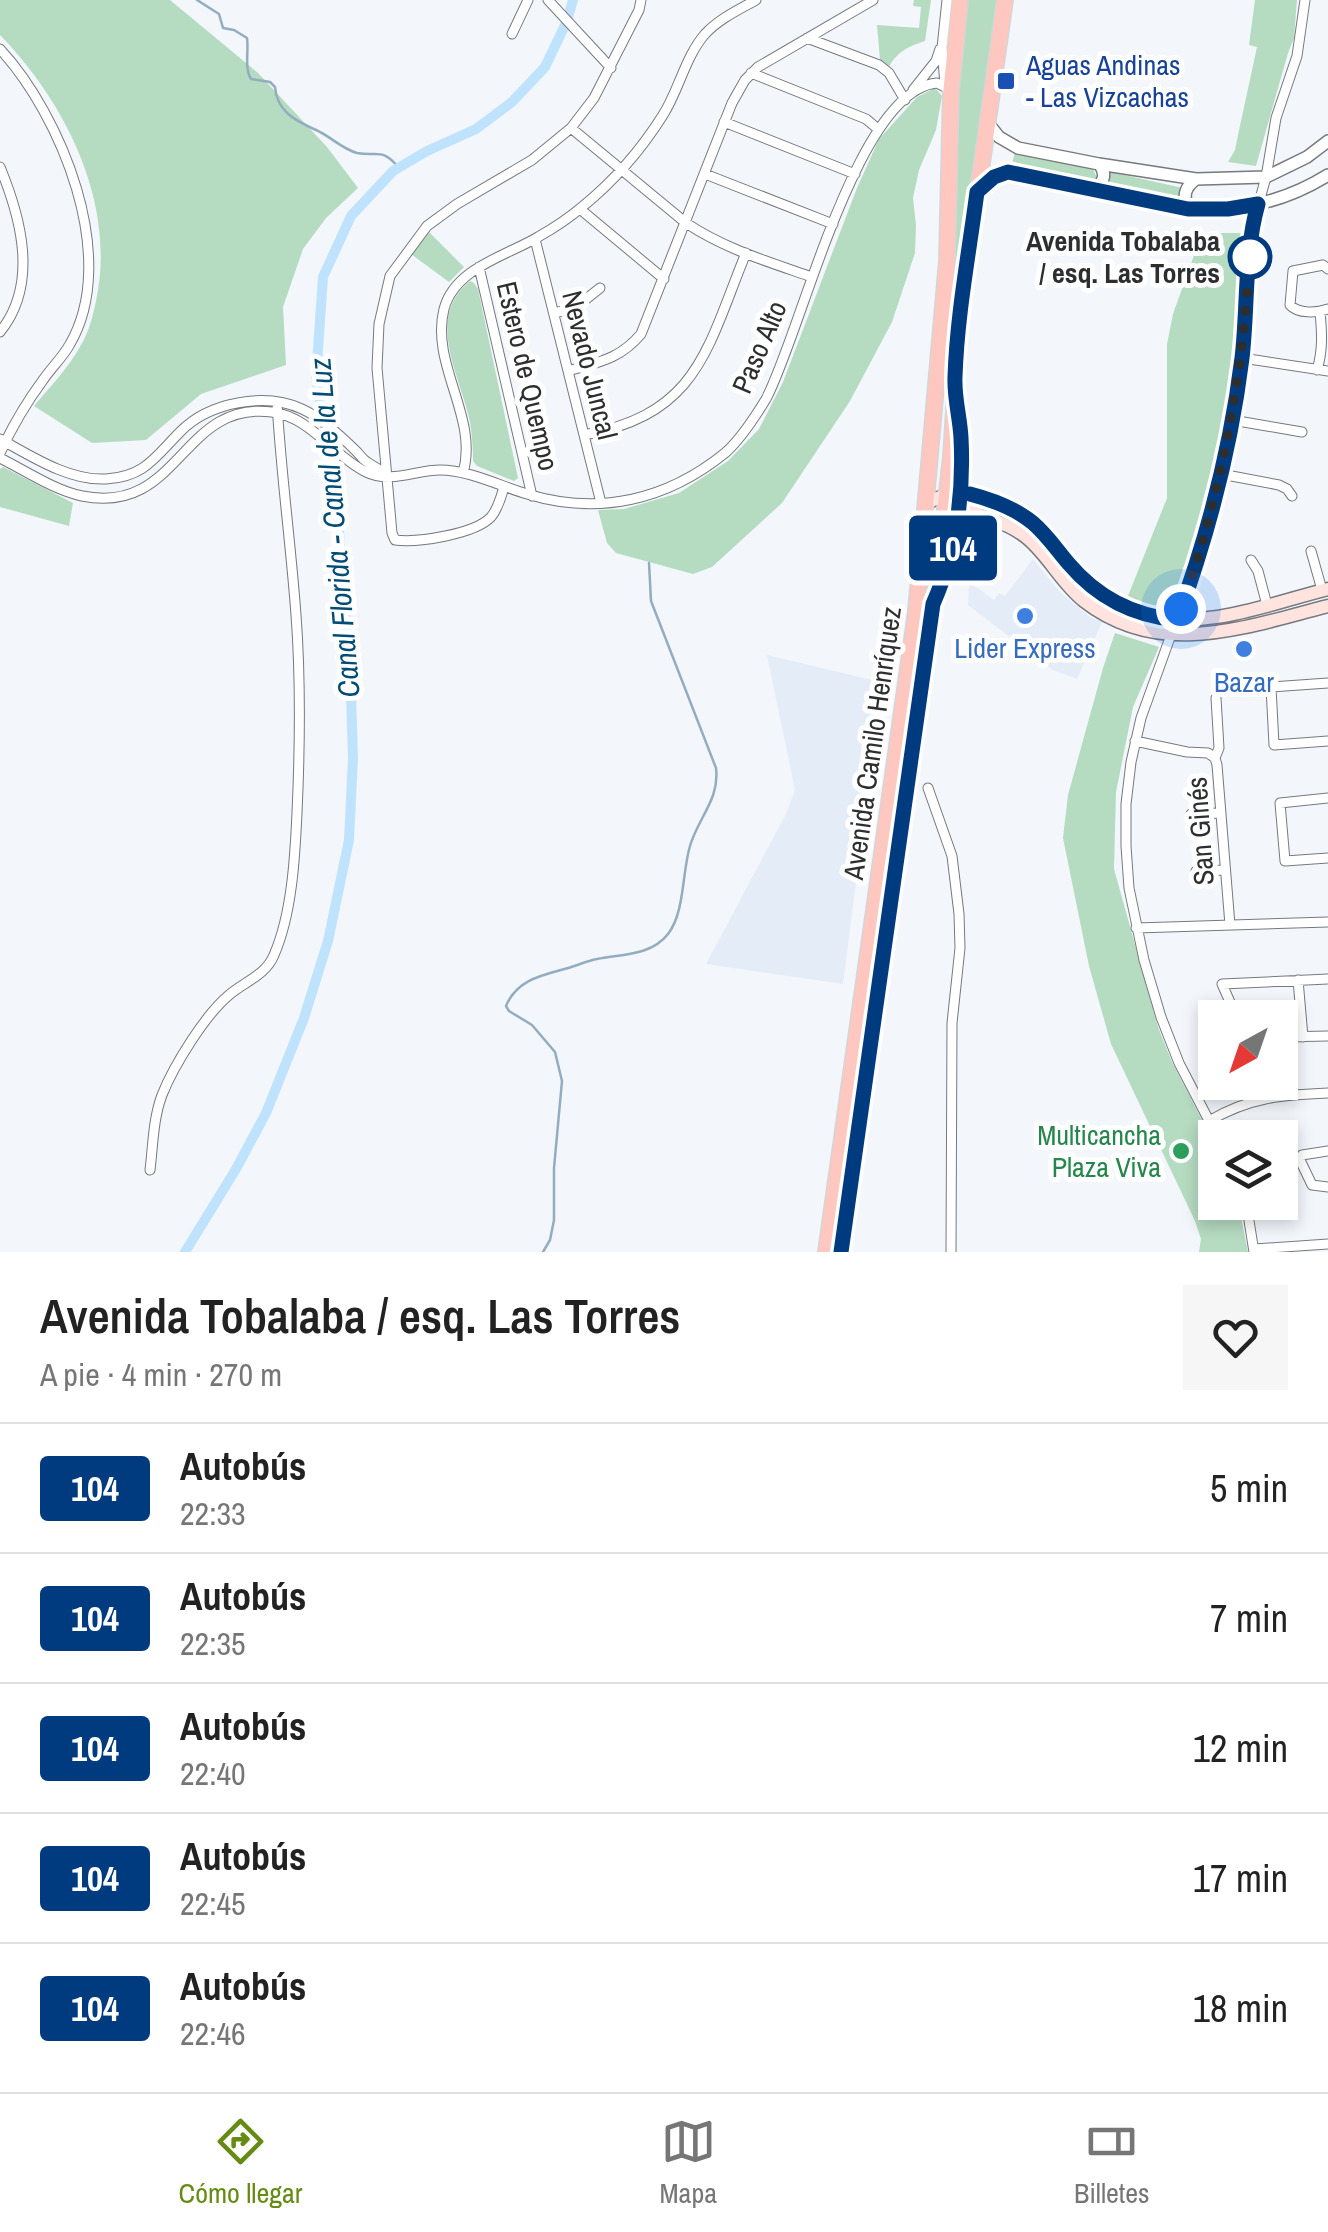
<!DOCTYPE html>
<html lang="es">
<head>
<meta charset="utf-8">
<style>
	body { margin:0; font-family:"Archivo Narrow",sans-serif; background:#f6f6f6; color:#222; height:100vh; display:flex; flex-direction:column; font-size:38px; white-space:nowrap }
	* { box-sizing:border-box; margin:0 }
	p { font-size:32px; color:#767676 }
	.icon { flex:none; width:55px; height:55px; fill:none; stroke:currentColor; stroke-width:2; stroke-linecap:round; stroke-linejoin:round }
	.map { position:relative; height:1252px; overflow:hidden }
	.panel { display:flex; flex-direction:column; background:#fff; flex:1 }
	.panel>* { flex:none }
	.badge { padding:0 20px; border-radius:8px; font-size:35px; line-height:65px }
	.needle { width:65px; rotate:220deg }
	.buttons { position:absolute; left:1198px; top:1000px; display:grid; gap:20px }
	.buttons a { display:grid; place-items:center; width:100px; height:100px; border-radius:0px; background:#fff; box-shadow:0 5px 15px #0003; font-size:50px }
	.you { position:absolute; width:50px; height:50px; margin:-25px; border:8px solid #fff; border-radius:50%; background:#1a73e8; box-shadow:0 0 0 15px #1a73e833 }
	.map>.badge { position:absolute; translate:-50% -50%; box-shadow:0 0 0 5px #fff }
	.round { display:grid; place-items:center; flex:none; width:105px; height:105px; border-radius:0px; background:#f6f6f6 }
	.summary { display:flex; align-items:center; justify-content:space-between; height:170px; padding:0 40px }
	h1 { font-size:48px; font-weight:600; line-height:75px }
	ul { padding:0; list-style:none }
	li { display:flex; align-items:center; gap:30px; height:130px; padding:0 40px; border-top:2px solid #e0e0e0 }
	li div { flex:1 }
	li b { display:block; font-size:38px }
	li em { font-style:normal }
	li .badge { min-width:110px; font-weight:700; text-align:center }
	.tabs { display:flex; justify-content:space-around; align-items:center; height:140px; border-top:2px solid #e0e0e0; background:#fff; font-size:28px; color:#767676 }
	.tabs a { display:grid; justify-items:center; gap:5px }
	.tabs .selected { color:#658b14 }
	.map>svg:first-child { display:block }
	.built { fill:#e4ecf8 }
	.green { fill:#b5dbc1 }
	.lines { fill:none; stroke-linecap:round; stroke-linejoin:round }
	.stream { stroke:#93acc0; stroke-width:2.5 }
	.canal { stroke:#bfe2fd; stroke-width:10 }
	.minor-casing { stroke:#76797e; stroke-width:11 }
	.tertiary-casing { stroke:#76797e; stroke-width:14 }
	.secondary-casing { stroke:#76797e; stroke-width:15 }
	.primary-casing { stroke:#d5d5d6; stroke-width:18 }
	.minor { stroke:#fff; stroke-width:9 }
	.tertiary { stroke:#fff; stroke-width:11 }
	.secondary { stroke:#fee3df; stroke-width:12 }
	.primary { stroke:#fec7bf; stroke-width:15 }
	.line-casing { stroke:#fff; stroke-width:22 }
	.line { stroke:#003b80; stroke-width:15 }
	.walk { stroke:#2d2e30; stroke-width:10; stroke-dasharray:0 18 }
	.transit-dot { fill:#1a4fb4; stroke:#fff; stroke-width:4 }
	.stop-dot { fill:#fff; stroke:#003b80; stroke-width:5 }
	.shop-dot { fill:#3f7fe0; stroke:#fff; stroke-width:4 }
	.leisure-dot { fill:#2e9e5b; stroke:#fff; stroke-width:4 }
	.labels { text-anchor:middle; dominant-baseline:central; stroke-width:10; stroke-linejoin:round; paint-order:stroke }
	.transit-label { font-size:28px; fill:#164399; stroke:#fff; text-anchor:start }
	.stop-label { font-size:28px; font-weight:bold; fill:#2d2e30; stroke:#fff; text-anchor:end }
	.street-label { font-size:28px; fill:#2d2e30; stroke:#fff }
	.shop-label { font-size:28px; fill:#366cbe; stroke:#fff }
	.leisure-label { font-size:28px; fill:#27864d; stroke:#fff; text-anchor:end }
	.water-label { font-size:30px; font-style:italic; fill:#004c75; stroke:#fff }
</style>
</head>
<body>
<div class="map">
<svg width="1328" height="1252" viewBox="0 0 1328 1252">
	<rect width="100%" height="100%" fill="#f3f7fc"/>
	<path class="built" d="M1033,559L1060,592L1090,617L1102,622L1077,679L1053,670L968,605L969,582L994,600L999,593L1005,596Z
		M767,655L889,684L855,890L843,984L706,964L786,814L795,790Z"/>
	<path class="green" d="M0,0H170L258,73L327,147L358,188L326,218L303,249L283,307L286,365L201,394L146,440L92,443L34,406C50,387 69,367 81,345C89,332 93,315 96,301C117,204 66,103 0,35Z
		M914,0H931L925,41C907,47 898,51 888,68L880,60L877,25L919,28L921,7L913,6Z
		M965,0H999L966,244L946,355L954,277L958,79Z
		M1255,0H1297L1294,38L1288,53L1256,166L1228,162L1235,150L1238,135L1257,47L1249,45Z
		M935,88L942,96L936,130L919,170L913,198L916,225L915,253L892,322L850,401L782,503L712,567L693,574L616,553L607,543L598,510L624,509L679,493L728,461L759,429L783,382L857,188L879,139L917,97Z
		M1015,152L1093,169L1097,178L1089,185L1011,167Z
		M1106,171L1183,188L1178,195L1180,205L1103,188Z
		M429,232L464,267L449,282L411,254Z
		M1202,233H1247L1227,409L1201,519L1174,616L1126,601L1167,498V344L1173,314Z
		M470,281L474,283L478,289L518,478L514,481L477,466L473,461C473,448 472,435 470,422C461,377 424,318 470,281Z
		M3,467L73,503L69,526L0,507V469Z
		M1115,633L1159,647L1133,707L1116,792L1114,869L1158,1027L1172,1062L1215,1145V1202L1238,1203L1248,1252H1199L1201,1239L1195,1221L1111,1044L1089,966L1063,838L1068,795L1103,668Z"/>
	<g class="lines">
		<path class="stream" d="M197,0L219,14L223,28L234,30L247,38C249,50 244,68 251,79L270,82L275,87C277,112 296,121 316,130C330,136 342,149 357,153C378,157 382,147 399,168
			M543,1252L550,1240L554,1220V1168L562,1081L555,1052L532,1025L509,1011L506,1006C517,979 543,975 568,968C578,965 587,961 597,959C621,954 651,956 668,934C685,912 682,872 690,846C698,818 720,799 716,768L651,601L649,563"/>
		<path class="canal" d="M185,1252L236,1169L266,1113L304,1018L328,941L349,840L353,758L350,664L335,484L316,378L323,277L351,216L393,171L427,151L476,129L512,102L545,67L567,21L573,0"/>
		<defs>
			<path id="minor" d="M548,0L611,68
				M512,34L528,0
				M807,38L879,65L889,73L905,100
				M0,49C61,115 120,258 70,344C63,357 51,368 43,380C26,403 12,427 0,453
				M751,73L866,119L878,129
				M945,85L942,48L947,0
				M913,90L936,61L940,49
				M724,122L855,174
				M571,128L686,223C725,249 769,262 812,277
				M0,167C21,218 39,284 0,332
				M705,174L833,224
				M580,209L664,279
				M535,239L601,503
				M479,267L532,496
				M1328,269L1323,265L1293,271L1290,305C1298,314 1317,313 1328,309
				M554,313L575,308L600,288
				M1242,358L1328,371
				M1317,370C1323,350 1322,333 1320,312
				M568,371C599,362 620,359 641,334L732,103L745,80L758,67L873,0
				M1232,420L1302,432
				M584,435C699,414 707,348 746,253
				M0,439C31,456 69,481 106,479C145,477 156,456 180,432C209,402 265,392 302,409C322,418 342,437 357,452C361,456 362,459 367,462C374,467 380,469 386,475
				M0,458C26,471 54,490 82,496C180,516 181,400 272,412C311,417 333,456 366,472C390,484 416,470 440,470C469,470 500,486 527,494C599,516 667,500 725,453C741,439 755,417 766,399C801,334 856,90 937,83L951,90
				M463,473C479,417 430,365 444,309C455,268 506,256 538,237C554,228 569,218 582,207C614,181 641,150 663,115C679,90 685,57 705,34C719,19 738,10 756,0
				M1221,474L1279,485L1287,489L1292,496
				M504,487C501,497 498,509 491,517C475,534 418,543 395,540L392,533L377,368L379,324L390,276L427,226L457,204L532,160L571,128L594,98L639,10L641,0
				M1311,551L1322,590
				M1251,560L1258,571L1267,605
				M1328,683L1271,687L1274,745L1328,741
				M1135,741L1187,752L1208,753L1215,758L1217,765L1230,925
				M1215,758L1219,748L1216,698
				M928,788L952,856L959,914L960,948L952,1023L951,1252
				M1328,798L1280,803L1285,861L1328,858
				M1191,814L1221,813
				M1196,871L1225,870
				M1136,928L1328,922
				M1298,980L1303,1037
				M1237,1018L1222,984L1328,979
				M1280,1037L1328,1036
				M1209,1121C1250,1097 1281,1095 1328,1093
				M1218,1138L1179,1063L1161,1017L1144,960L1129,888L1126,846V804L1131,762L1141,718L1189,585L1211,512L1227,447L1242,358L1252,228L1266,177L1276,118L1297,56L1305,0
				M1328,1151L1302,1155L1300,1160L1312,1185L1328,1187
				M150,1170C153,1146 153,1119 162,1095C174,1065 205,1015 229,995C244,982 266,975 274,955C292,914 295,857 297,813C300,747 301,682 296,615C291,545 281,474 277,403
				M1246,1202L1254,1252
				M1254,1249L1328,1244"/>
			<path id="tertiary" d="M987,122L999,137L1018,148L1099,164L1196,179L1266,177L1307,157L1328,141
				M1094,190C1104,183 1107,173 1099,164
				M977,192L998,175L1013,172C1126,191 1219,243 1328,175
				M1188,209C1183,196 1184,188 1196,179
				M940,588C960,534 965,476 959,419"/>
			<path id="secondary" d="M947,494C965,516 1002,517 1027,538C1049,556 1061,583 1084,601C1160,660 1245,627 1328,606
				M925,504C964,481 1013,502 1043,532C1059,548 1070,568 1088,584C1106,599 1126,609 1148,615C1208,630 1271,603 1328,589"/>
			<path id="primary" d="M826,1252L916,612L947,261L951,90L960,0
				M841,1252L932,621L951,457L960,318L1005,0"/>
		</defs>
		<use href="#minor" class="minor-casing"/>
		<use href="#tertiary" class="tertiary-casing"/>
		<use href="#secondary" class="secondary-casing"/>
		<use href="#primary" class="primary-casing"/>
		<use href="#minor" class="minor"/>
		<use href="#tertiary" class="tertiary"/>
		<use href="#secondary" class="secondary"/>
		<use href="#primary" class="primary"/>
	</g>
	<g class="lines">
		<defs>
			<path id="line" d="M841,1252L933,604C956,552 964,496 961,438C960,417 954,398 955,377C957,315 969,253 977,192L994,177L1008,172L1188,209H1228L1258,204C1244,253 1248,307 1242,358C1231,447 1208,535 1177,620C1134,616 1097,597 1069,564C1057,550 1047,535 1033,523C1015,508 993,500 970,494"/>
		</defs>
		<use href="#line" class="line-casing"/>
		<use href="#line" class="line"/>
		<path class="walk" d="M1181,609C1223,489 1243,375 1250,248V257"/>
	</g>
	<rect class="transit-dot" x="996" y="71" width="20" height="20" rx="5"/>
	<circle class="stop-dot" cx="1250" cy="257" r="20"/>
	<g class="shop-dot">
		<circle cx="1025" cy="616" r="10"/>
		<circle cx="1244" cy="649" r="10"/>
	</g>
	<circle class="leisure-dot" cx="1181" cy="1151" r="10"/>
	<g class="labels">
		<g class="transit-label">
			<text x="1026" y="65">Aguas Andinas<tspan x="1026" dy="32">- Las Vizcachas</tspan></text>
		</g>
		<g class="stop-label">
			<text x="1220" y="241">Avenida Tobalaba<tspan x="1220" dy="32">/ esq. Las Torres</tspan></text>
		</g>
		<g class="street-label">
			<text transform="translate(759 347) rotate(-67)">Paso Alto</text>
			<text transform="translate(590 365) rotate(76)">Nevado Juncal</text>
			<text transform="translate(528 376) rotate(77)">Estero de Quempo</text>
			<text transform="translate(872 743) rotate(-82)">Avenida Camilo Henríquez</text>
			<text transform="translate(1200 831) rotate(-94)">San Ginés</text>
		</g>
		<g class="shop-label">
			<text x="1025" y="648">Lider Express</text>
			<text x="1244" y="682">Bazar</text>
		</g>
		<g class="leisure-label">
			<text x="1161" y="1135">Multicancha<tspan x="1161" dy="32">Plaza Viva</tspan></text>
		</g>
		<g class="water-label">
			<text transform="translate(334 528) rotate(-95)">Canal Florida - Canal de la Luz</text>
		</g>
	</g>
</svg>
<div class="buttons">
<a><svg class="needle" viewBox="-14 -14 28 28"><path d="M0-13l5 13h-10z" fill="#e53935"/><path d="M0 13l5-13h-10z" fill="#767676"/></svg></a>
<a><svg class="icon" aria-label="layers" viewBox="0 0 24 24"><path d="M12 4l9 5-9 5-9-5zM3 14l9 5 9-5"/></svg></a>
</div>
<div class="you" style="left:1181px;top:609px"></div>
<b class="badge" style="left:953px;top:548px;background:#003b80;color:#fff">104</b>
</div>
<section class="panel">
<div class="summary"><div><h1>Avenida Tobalaba / esq. Las Torres</h1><p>A pie · 4 min · 270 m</p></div><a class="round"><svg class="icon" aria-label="heart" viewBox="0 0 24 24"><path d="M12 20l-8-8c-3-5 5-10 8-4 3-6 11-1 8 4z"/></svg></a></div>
<ul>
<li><span class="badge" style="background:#003b80;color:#fff">104</span><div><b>Autobús</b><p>22:33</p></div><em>5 min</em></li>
<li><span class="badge" style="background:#003b80;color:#fff">104</span><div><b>Autobús</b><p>22:35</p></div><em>7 min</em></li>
<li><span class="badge" style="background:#003b80;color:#fff">104</span><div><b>Autobús</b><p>22:40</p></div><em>12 min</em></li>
<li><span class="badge" style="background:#003b80;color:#fff">104</span><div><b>Autobús</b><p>22:45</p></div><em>17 min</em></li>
<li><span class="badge" style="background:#003b80;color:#fff">104</span><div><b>Autobús</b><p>22:46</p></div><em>18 min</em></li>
</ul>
</section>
<nav class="tabs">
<a class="selected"><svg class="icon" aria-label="directions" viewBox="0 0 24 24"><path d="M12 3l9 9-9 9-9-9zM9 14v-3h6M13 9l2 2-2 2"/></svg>Cómo llegar</a>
<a><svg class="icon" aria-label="map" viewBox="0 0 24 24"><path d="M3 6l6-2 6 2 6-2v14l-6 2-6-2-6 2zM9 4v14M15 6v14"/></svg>Mapa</a>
<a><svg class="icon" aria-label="tickets" viewBox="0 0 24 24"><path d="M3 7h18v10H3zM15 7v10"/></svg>Billetes</a>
</nav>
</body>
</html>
